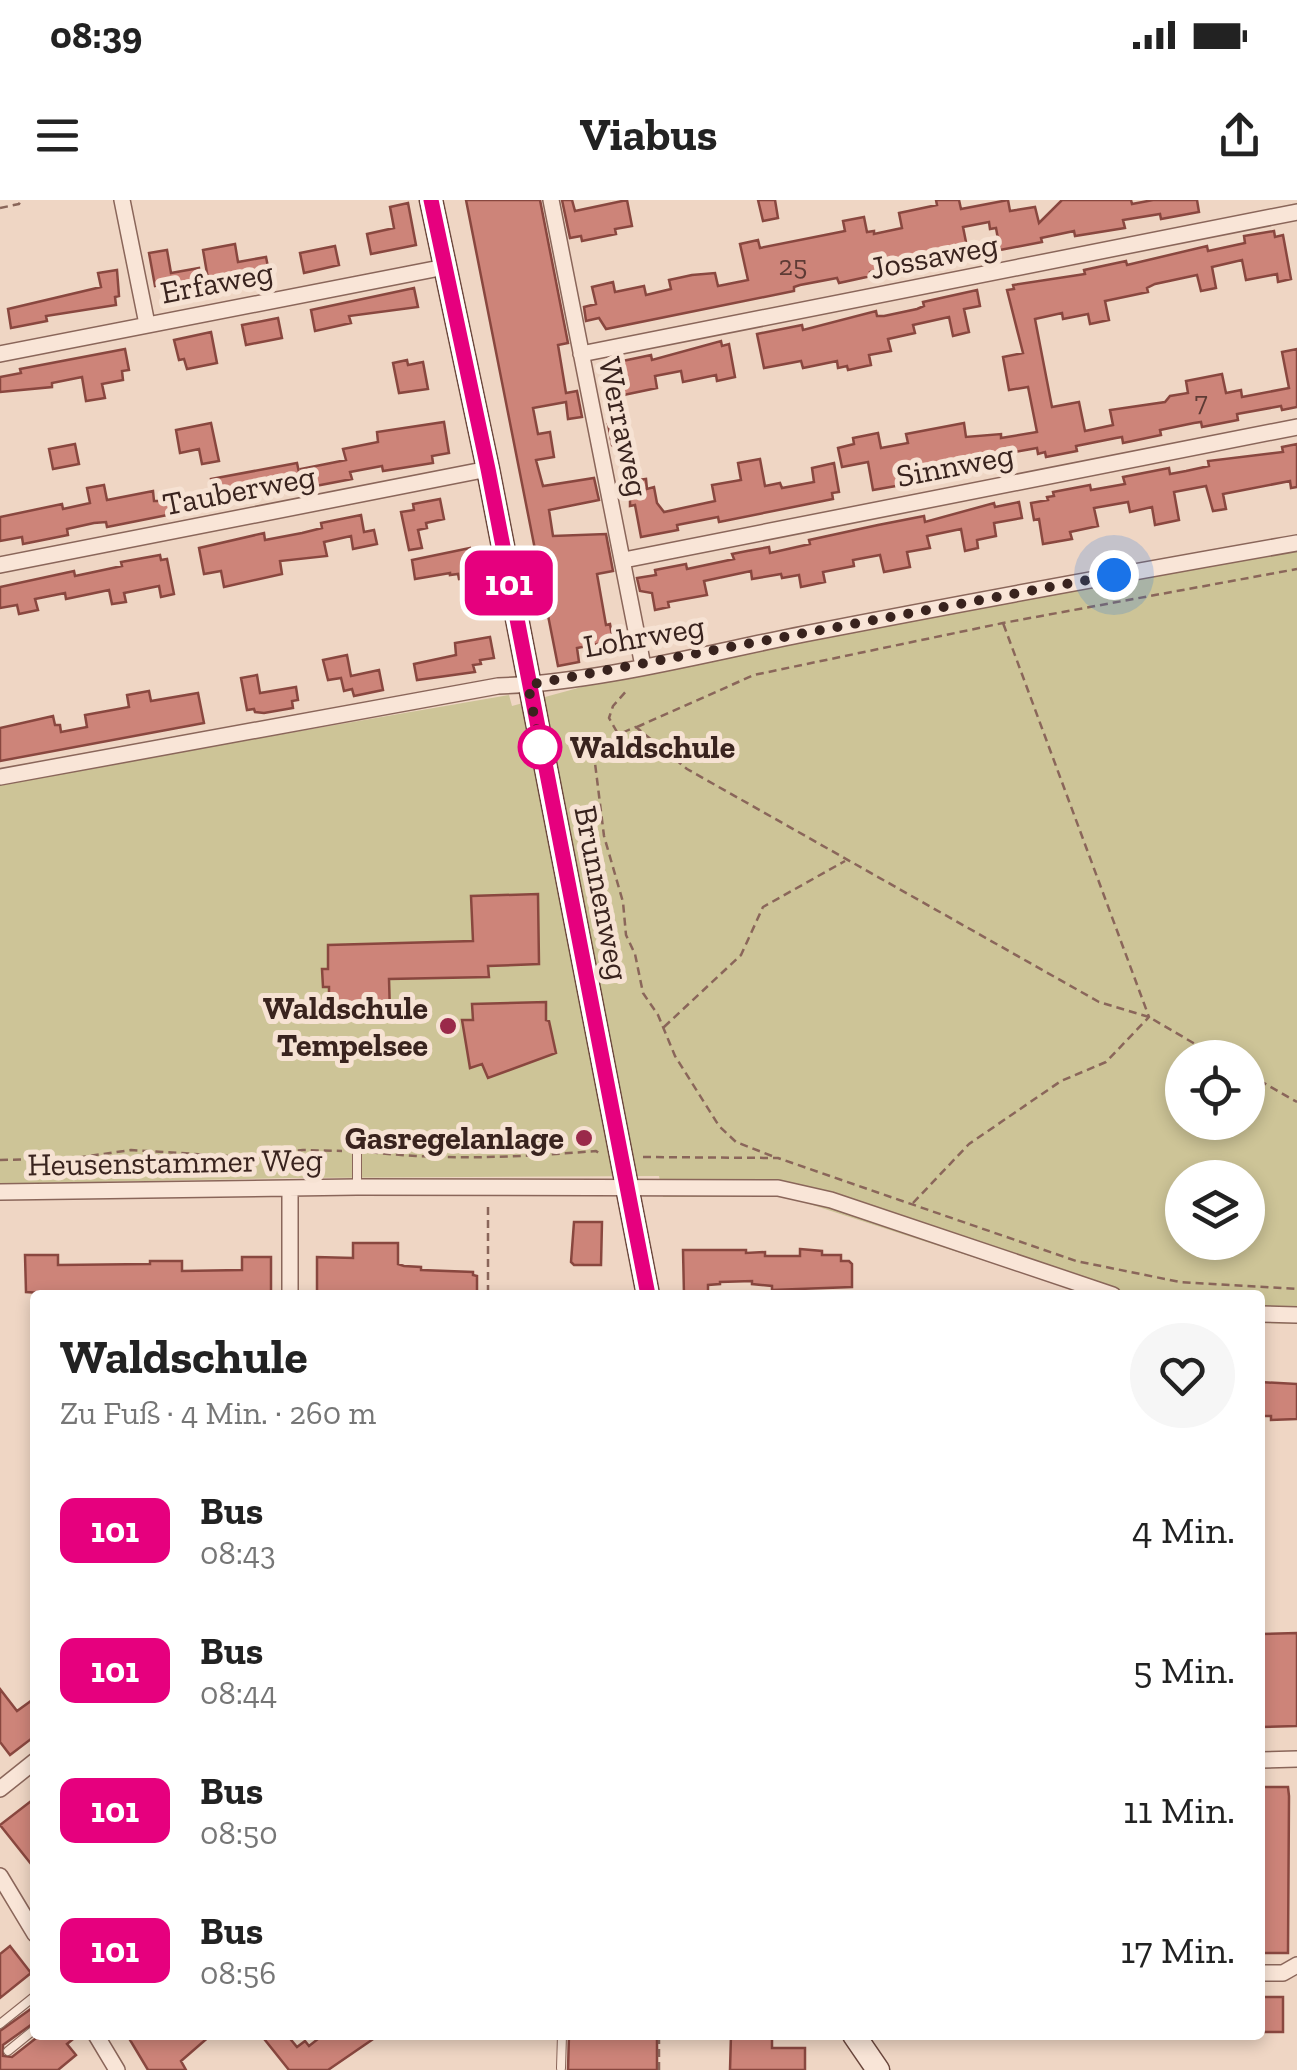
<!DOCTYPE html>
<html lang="de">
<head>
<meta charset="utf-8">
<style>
	body { margin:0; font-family:"Zilla Slab",serif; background:#f6f6f6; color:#222; height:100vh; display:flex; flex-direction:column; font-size:38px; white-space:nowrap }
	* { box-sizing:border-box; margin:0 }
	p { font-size:32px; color:#767676 }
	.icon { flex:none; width:55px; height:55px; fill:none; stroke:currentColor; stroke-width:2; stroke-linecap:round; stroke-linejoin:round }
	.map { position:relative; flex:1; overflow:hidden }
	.side { position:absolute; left:30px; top:1090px; width:1235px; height:750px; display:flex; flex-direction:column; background:#fff; border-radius:10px; box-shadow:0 5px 15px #0003 }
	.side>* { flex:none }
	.badge { padding:0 20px; border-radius:15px; font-size:35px; line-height:65px }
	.controls { position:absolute; left:1165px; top:840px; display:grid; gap:20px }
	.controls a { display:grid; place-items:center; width:100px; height:100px; border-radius:50%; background:#fff; box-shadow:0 5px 15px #0003; font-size:50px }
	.you { position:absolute; width:50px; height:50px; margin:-25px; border:8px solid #fff; border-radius:50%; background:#1a73e8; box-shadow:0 0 0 15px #1a73e833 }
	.map>.badge { position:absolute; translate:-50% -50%; box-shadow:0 0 0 5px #fff }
	.round { display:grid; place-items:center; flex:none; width:105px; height:105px; border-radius:52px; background:#f6f6f6 }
	.headline { display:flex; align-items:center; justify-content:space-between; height:170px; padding:0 30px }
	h1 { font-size:48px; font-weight:800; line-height:75px }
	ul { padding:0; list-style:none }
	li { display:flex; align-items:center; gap:30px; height:140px; padding:0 30px }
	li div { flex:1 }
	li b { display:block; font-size:38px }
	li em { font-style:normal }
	li .badge { min-width:110px; font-weight:700; text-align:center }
	.status { display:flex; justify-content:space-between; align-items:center; height:70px; padding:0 50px; background:#fff; direction:ltr }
	.status svg { height:28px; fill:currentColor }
	header { display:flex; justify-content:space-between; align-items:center; height:130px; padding:0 30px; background:#fff; font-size:45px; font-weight:800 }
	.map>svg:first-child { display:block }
	.green { fill:#cdc497; fill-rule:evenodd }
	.building { fill:#cd8479; stroke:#89473f; stroke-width:2.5 }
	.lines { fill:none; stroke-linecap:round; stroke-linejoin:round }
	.lane-casing { stroke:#8a665a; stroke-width:10 }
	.street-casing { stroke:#8a665a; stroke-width:18 }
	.secondary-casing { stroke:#6b473d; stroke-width:25 }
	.path { stroke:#8a665a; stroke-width:2.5; stroke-dasharray:8 5; stroke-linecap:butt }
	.lane { stroke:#f9e5d7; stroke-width:8 }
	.street { stroke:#f9e5d7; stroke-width:15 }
	.secondary { stroke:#f9e5d7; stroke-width:22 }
	.line-casing { stroke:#fff; stroke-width:22 }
	.line { stroke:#e6007e; stroke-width:15 }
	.walk { stroke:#39231e; stroke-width:10; stroke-dasharray:0 18 }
	.stop-dot { fill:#fff; stroke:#e6007e; stroke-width:5 }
	.poi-dot { fill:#9a294a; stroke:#f6e2d3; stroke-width:4 }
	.labels { text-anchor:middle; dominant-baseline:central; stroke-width:10; stroke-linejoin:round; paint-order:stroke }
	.number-label { font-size:28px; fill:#5e3b35 }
	.street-label { font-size:32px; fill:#39231e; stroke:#f6e2d3 }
	.stop-label { font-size:32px; font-weight:bold; fill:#39231e; stroke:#f6e2d3; text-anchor:start }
	.poi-label { font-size:32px; font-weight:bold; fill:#39231e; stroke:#f6e2d3; text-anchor:end }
</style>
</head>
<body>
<div class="status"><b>08:39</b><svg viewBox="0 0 49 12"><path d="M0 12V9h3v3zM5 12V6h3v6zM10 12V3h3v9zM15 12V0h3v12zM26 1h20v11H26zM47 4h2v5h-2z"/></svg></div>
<header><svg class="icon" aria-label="menu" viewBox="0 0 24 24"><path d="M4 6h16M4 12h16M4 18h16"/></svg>Viabus<svg class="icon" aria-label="share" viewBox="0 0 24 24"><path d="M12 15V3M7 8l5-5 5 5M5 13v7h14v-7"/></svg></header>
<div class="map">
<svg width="1297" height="1870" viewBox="0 0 1297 1870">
	<rect width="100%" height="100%" fill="#efd6c4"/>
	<path class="green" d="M1297,349V1124L1260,1123V1095H1090L788,997H663L659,976L289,978L0,984V583L509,495L512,506L644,470ZM1182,858H1248V922H1182ZM1182,978H1248V1042H1182Z"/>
	<path class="building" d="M466,0H540L568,143L558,145L566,193L577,191L582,217L568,219L566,202L533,208L538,234L550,232L554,257L536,260L543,286L594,278L599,300L549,310L553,336L606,334L613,371L597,374L606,425L610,424L613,441L577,448L579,462L558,466Z
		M562,0H572L575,11L627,0L632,26L615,29L616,34L582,41L581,36L570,38Z
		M758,0H775L778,18L763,21Z
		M936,0H959L961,9L1008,0L1010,11L1035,7L1039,23L1062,0H1131L1132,4L1153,0H1197L1199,12L1161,19L1160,14L1123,20L1125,28L1075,36L1074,31L1041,38L1042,42L1000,50L996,28L990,29L989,22L963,27L968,52L952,55L953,59L910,68L909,63L877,70L870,72L871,76L839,83L837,78L800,85L794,87V91L606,129L599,118L586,121L584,107L596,104L592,87L613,82L615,92L644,86L646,95L671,89L669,80L692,75L715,73L718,86L748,80L740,44L758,40L760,48L845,31L843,21L864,17L867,32L874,31V34L902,28L899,13L937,5Z
		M408,3L416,45L371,54L367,34L394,28L390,7Z
		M1274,31L1275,37L1283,35L1291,79L1278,82L1277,74L1246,80L1242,60L1212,67L1216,88L1201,91L1197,75L1155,84L1147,88L1148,92L1105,101L1109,120L1090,124L1088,114L1063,119L1062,113L1035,119L1052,207L1079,202L1085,231L1113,225L1110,210L1165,202L1170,196L1188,193L1186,181L1222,174L1226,193L1241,190L1242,197L1289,188L1282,152L1297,149V207L1282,210L1281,206L1237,214L1238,220L1202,227L1201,222L1194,223L1160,230L1161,235L1123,243L1122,237L1116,238L1076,246L1077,251L1046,257L1045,252L1038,254L1037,248L1004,254L1005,260L987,264L988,269L961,274V271H948L918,277L919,282L873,290L868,262L842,267L838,248L854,244L853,238L878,233L881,248L908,243L906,234L964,223L966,237L1001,234V238L1037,232L1028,187L1009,190L1003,157L1023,153L1007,90L1014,89L1013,85L1085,74L1084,70L1126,61L1127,65L1207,46L1208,51L1245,43L1244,36Z
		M235,44L238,62L266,57L270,77L234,84L232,74L208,79L203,50Z
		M335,46L339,65L304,73L300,53Z
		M167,50L171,73L199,68L202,87L165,94L163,84L155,86L149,53Z
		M117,70L119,96L115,97L116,105L46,116L47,121L11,128L8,109L101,87L98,73Z
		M414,88L418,107L349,116L351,123L315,131L311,110Z
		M977,90L980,106L964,109L969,132L953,136L949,117L913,125L915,133L888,139L891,151L869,155L871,165L848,170L847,166L838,168L837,161L803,168L801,161L764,168L757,134L802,125L803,130L876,111L877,116H884L917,109L924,106L923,102Z
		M278,118L282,138L246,145L242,125Z
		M211,132L217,163L187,169L184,159L179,160L174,140Z
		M721,141L722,146L729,144L735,177L717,181L716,175L683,182L681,171L655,176L657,188L614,197L608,169L614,168L613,163L651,155L652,160Z
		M125,149L129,170L122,171L123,180L102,184L105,198L86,201L82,177L52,183V187L0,192V177L21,173L20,169Z
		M407,160L408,165L423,162L428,189L399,193L393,163Z
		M627,220L632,241L612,245L608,224Z
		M444,222L449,253L432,256L433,263L383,271L382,266L350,272L352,279L305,288L301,269L346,260L343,249L378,242L377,232Z
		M211,223L219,261L202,264L199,249L180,253L176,230Z
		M75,244L79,264L53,269L49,249Z
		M1297,244V287L1291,288L1290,281L1223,294L1226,309L1213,311L1206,286L1174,292L1179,320L1155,325L1152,307L1130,312L1128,302L1094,308L1098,326L1070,332L1072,339L1043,344L1039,319L1034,320L1031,303L1048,300L1047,297L1054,296L1053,292L1090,285L1091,290L1125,284L1123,277L1169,268L1170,274L1186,271L1209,266L1208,261L1283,252L1282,247Z
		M760,259L765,286L780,283L782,288L814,282L812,268L834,263L839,292L832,293L833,299L719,322L718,317L677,325L678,330L641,337L635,305L630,306V281L646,279L647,289L654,287L657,303L664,312L715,301L712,285L741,280L738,263Z
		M297,263L301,282L257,291L258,297L107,327L106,322L94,323L67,329L68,335L23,344L22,337L0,341V317L62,304L63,309L90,303L87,288L104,285L107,300L153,291L154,301H168L213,292L211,279Z
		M440,299L444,319L426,323L427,328L418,330L422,348L409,350L401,312L414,310L413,304Z
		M1019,302L1022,318L994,323L996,336L977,340L978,348L965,351L961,329L927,336L930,348L907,352L910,367L884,372L880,355L853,360L854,366L823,372L825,382L801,387L799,375L782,378L781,374L752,379L751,371L704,381L707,395L668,402L669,407L655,410L652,393L640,391L637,378L656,375L655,370L686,364L687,369L734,359L732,354L747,351L769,347L770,353L810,344L809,340L878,325L924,316L925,322L994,303L995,307Z
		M361,315L364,332L374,330L377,344L353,349L351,336L324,342L327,356L280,361L282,374L224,387L221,371L204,374L199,348L264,333L265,340L302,333L322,328L321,323Z
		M470,348L476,376L459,379L458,374L450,375V373L415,379L412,360Z
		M160,355L161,360L167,359L174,394L161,397L159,386L124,393L126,402L112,404L109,390L66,399L65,393L35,399L38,410L19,414L17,405L0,408V387L74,371L75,376L122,366L121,362Z
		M490,437L494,458L480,460L481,464L473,465L475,472L417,480L414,464L456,455L455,443Z
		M347,455L351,476L379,470L383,490L354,496L352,489L344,491L341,478L328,480L323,460Z
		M257,475L260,493L296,487L298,500L292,501L293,508L264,513L255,512L254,509L247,510L241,478Z
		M149,491L151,501L198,493L204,523L0,561V528L53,516L55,525H60L61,532L87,527L85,515L129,507L127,495Z
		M538,694L539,764L488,766L489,777L389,779L390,813L329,815V787H323L322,769H328V745L473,741L471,696Z
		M546,802V820L549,821L556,853L488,878L482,864L470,868L462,820H473L472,804Z
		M574,1022H602L601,1065H574L571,1062Z
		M353,1043H398V1064L404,1066L421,1067V1070L473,1072V1075L477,1076V1095H317V1057L353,1058Z
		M800,1049L822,1051V1055H841V1061H849L852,1064V1087L772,1090V1086L752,1084V1081L720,1082V1084L708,1085V1095H684L683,1050H746V1053L765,1052V1056H800Z
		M25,1055H58V1065L150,1064V1061H182V1071L242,1070V1057H271V1095H73L26,1092Z
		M1260,1182L1297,1184V1219L1271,1220V1216H1260Z
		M1297,1433V1526L1260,1527V1434Z
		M0,1489L17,1511L35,1498V1536L10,1555L0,1542Z
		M1260,1587H1288L1289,1596L1288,1753H1260Z
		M35,1598V1669L0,1625Z
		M10,1746L31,1773L0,1798V1754Z
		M1260,1797H1283V1832H1260Z
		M35,1806V1822L3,1845V1856L12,1857L40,1835H78L67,1844L76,1855L58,1870H0V1831Z
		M139,1835H211L181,1861L186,1870H148L130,1840Z
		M261,1835H287L297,1847L305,1841L309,1846L323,1835H379L328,1870H289Z
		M569,1835H657V1870H568Z
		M731,1835H772V1848H805V1870H730Z"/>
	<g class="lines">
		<defs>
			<path id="lane" d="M357,952V987
				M0,1824L35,1796
				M8,1851L35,1829
				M561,1868L562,1835"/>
			<path id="street" d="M122,0L147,124
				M551,0L643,466
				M0,154L445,67
				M581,154L1297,12
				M624,360L1297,227
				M0,365L488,269
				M0,577L498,486C595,483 708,453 804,434C968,402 1132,372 1297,343
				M290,988V1095
				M0,992L357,987L778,988L831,1000L1113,1095
				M1260,1114L1297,1115
				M1260,1560L1297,1559
				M0,1589L35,1561
				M0,1676L35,1734
				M1260,1773H1283L1297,1765
				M96,1835L117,1870"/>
			<path id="secondary" d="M431,0L488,269L648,1095
				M854,1835L878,1870"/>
		</defs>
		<use href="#lane" class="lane-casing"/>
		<use href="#street" class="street-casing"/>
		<use href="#secondary" class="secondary-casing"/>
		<path class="path" d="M0,8L19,4L21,0
			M637,527L754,475L1003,423L1297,369
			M617,532L609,518L613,506L628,489
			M664,827L741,755L763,707L845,661
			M1248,874L1297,902
			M370,952C445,961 521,957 596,951L600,954
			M772,956L736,942L719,926L675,856L658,815L643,793L635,754L626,735L623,702L604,636L595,563C602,543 617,534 636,527L687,569L1099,802L1149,817L1219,858
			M643,957L778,958L1076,1061L1180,1082L1297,1089
			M0,960L75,958L131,950L244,957L303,950L342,951
			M913,1003L969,944L1061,881L1106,862L1149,817L1003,423
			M488,1007V1095
			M659,1870V1835"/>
		<use href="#lane" class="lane"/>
		<use href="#street" class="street"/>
		<use href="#secondary" class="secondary"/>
	</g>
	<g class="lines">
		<defs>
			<path id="line" d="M431,0L488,269L648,1095"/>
		</defs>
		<use href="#line" class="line-casing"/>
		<use href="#line" class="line"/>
		<path class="walk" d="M540,547L528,485L1114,375"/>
	</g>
	<circle class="stop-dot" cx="540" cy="547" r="20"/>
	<g class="poi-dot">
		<circle cx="448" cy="826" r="10"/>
		<circle cx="584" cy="938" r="10"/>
	</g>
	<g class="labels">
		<g class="number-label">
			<text x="793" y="65">25</text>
			<text x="1201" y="201">7</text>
		</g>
		<g class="street-label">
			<text transform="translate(934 56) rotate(-11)">Jossaweg</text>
			<text transform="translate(217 82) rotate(-11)">Erfaweg</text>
			<text transform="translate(624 227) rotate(78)">Werraweg</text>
			<text transform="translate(955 265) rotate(-11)">Sinnweg</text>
			<text transform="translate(239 290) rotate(-11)">Tauberweg</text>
			<text transform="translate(644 436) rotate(-10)">Lohrweg</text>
			<text transform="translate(602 693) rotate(79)">Brunnenweg</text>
			<text transform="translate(175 962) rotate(-1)">Heusenstammer Weg</text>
		</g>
		<g class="stop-label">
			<text x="570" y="547">Waldschule</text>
		</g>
		<g class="poi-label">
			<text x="428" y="808">Waldschule<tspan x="428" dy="37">Tempelsee</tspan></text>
			<text x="564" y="938">Gasregelanlage</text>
		</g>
	</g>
</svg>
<div class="controls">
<a><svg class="icon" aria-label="locate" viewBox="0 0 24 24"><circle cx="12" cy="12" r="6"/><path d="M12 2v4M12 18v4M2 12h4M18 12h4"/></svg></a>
<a><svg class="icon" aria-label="layers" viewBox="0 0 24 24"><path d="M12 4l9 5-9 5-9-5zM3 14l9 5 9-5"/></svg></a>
</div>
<div class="you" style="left:1114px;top:375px"></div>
<b class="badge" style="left:509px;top:383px;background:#e6007e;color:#fff">101</b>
<section class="side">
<div class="headline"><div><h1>Waldschule</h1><p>Zu Fuß · 4 Min. · 260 m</p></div><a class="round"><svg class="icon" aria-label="heart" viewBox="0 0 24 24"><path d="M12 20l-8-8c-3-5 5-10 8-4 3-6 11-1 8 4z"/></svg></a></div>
<ul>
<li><span class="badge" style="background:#e6007e;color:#fff">101</span><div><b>Bus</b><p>08:43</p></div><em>4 Min.</em></li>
<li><span class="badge" style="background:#e6007e;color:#fff">101</span><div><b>Bus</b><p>08:44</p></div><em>5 Min.</em></li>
<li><span class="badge" style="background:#e6007e;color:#fff">101</span><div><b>Bus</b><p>08:50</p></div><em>11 Min.</em></li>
<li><span class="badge" style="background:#e6007e;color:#fff">101</span><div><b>Bus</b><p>08:56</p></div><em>17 Min.</em></li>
</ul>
</section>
</div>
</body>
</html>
